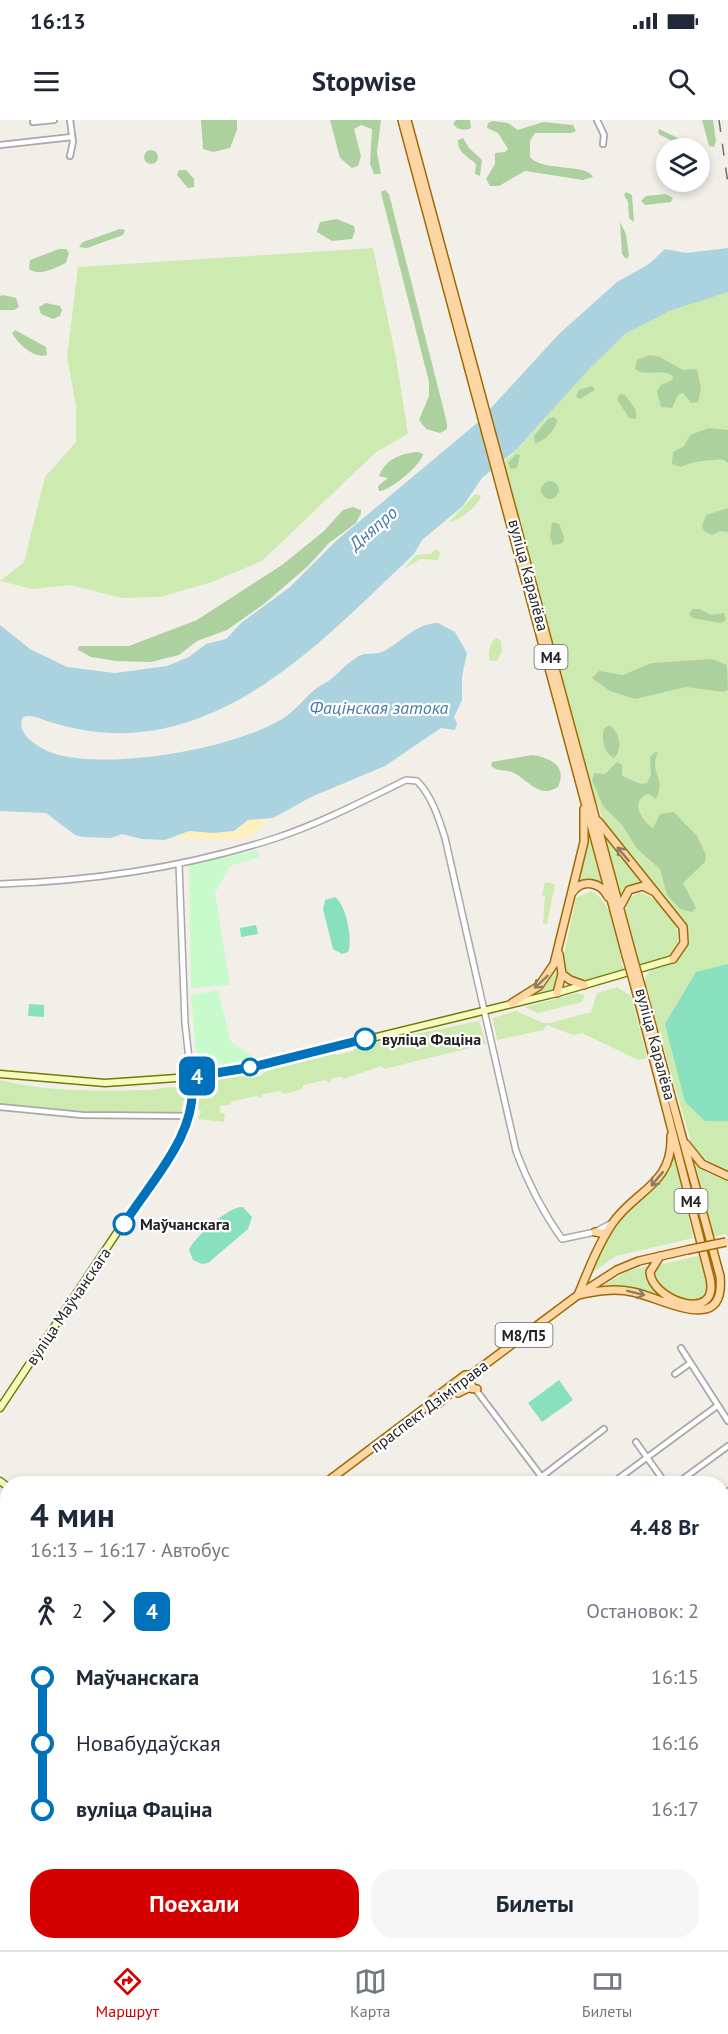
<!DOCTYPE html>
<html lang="ru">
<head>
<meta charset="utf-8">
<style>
	body { margin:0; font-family:"PT Sans",sans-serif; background:#f6f6f7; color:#1f2937; height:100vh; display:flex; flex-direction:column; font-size:22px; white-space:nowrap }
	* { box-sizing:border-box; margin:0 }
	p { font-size:20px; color:#747a83 }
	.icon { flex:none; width:33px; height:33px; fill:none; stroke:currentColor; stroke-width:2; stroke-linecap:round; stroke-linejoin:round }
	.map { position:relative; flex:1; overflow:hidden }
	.side { position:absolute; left:0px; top:1356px; width:729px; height:474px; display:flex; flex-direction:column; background:#fff; border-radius:24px 24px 0 0; box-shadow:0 3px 9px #0003 }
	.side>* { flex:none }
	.badge { padding:0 12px; border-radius:9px; font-size:21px; line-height:39px }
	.controls { position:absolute; left:656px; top:18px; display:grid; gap:12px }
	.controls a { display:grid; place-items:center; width:54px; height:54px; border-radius:50%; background:#fff; box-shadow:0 3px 9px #0003; font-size:30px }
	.map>.badge { position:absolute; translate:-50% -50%; box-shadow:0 0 0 3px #fff }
	.legs { display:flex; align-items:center; gap:9px; height:66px; padding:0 30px; font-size:20px }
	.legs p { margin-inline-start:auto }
	.head { display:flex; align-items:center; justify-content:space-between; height:102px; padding:0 30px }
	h1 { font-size:33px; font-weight:800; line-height:45px }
	.button { display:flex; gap:12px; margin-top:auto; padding:12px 30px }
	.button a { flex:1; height:69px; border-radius:24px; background:#d40000; color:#fff; font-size:24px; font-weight:800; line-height:69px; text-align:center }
	.button a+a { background:#f6f6f7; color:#1f2937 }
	ul { padding:0 30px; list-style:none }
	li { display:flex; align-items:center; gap:21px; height:66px; font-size:22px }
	li i { display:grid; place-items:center; width:9px; height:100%; margin:0 8px; background:currentColor }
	li i::after { content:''; width:15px; height:15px; margin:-8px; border:4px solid; border-radius:50%; background:#fff }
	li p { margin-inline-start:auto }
	li:first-child i { background:linear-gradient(#0000 50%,currentColor 0) }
	li:last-child i { background:linear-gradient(currentColor 50%,#0000 0) }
	.status { display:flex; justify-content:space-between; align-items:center; height:42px; padding:0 30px; background:#fff; direction:ltr }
	.status svg { height:16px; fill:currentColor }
	header { display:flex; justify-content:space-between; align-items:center; height:78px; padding:0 30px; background:#fff; font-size:27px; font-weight:800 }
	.menu { display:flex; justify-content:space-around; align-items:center; height:84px; border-top:2px solid #e0e1e3; background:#fff; font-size:16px; color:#747a83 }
	.menu a { display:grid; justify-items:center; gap:3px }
	.menu .current { color:#d40000 }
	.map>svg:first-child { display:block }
	.grass { fill:#cdebb0 }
	.forest { fill:#add19e }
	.sand { fill:#fff1ba }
	.park { fill:#c8facc }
	.pitch { fill:#88e0be }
	.water { fill:#aad3df }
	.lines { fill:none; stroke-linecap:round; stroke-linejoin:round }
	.minor-casing { stroke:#a9a9a9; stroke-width:8 }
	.tertiary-casing { stroke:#a9a9a9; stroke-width:8 }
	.secondary-casing { stroke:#707d05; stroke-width:9 }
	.primary-casing { stroke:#a06b00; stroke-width:10 }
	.minor { stroke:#fff; stroke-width:4.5 }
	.tertiary { stroke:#fff; stroke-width:5 }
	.secondary { stroke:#f7fabf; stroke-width:6 }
	.primary { stroke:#fcd6a4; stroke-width:7 }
	.rail { stroke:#707070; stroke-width:1.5; stroke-dasharray:12 12; stroke-linecap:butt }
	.primary-bridge-casing { stroke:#a06b00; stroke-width:10; stroke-linecap:butt }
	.primary-bridge { stroke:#fcd6a4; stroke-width:7 }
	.oneway { stroke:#8f7c63 }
	.line-1-casing { stroke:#fff; stroke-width:14 }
	.line-1 { stroke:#0072bc; stroke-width:9 }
	.stop-1-dot { fill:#fff; stroke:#0072bc; stroke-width:3 }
	.labels { text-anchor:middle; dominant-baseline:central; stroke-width:4.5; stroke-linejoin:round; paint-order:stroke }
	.shield { fill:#fff; stroke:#646464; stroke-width:1.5 }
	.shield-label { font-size:15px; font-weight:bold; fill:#222 }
	.street-label { font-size:16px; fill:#222; stroke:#fff }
	.stop-label { font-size:16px; font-weight:bold; fill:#222; stroke:#fff; text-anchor:start }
	.water-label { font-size:18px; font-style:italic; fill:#4a7aab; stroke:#fff }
</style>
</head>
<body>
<div class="status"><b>16:13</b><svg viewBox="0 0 49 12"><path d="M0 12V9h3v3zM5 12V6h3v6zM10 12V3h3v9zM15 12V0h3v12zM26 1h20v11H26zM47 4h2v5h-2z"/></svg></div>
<header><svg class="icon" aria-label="menu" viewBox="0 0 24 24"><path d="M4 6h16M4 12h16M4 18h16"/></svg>Stopwise<svg class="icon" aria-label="search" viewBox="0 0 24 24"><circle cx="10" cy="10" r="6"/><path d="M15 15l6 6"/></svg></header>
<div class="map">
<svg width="728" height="1830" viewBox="0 0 728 1830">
	<rect width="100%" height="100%" fill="#f2efe9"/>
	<path class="grass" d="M373,128L396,238L408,314L376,332L262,441L212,462L160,477L122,478L70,465L32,469L0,461L24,442L45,357L76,322V286L67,237L78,147Z
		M728,172V1051L703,1038L691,1022L645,864C645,837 691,850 688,813L607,709L587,658L504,342C547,302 579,249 625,214C654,192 694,181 728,172Z
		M475,374L481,376C479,385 460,401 449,402Z
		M436,429L440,433L438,440L420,439L404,449L416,435L430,434Z
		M497,518L501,521L502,532L497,541H490C487,535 490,520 497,518Z
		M589,710L605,767L596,762L577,765Z
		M601,710L646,765L628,769L622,774L619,772Z
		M545,762L555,764L547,804L543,803L545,776L542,775Z
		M591,771C615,782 618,827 624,850L583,861L566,852L562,844L576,778Z
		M637,773C658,772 690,812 674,832C667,841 650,843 639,846L625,791L627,780Z
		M555,852L559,853L556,869L534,874L543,867Z
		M617,867L631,876L647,938L638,940L582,913L573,915L547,905L543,910L497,920L493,898L516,891L543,903H550L591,892L597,873Z
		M577,873L585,875L582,882L538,893L525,887Z
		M479,901L486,924L384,949L381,946L344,959L341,957L332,958L330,963L325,960L303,965L302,969L284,974L280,971L263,974L261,978L256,976L233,981L229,985L220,986V992L225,994L224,1002L198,999L201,991L198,988L200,970L208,960L238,955L251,958L260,956L270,948L335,932L336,935L354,931V928L363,925Z
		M0,960C46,972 98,971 145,970C158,970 175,963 186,971L181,992L102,995L0,985Z
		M674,1030L693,1118L616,1136L589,1155L615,1103L671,1039Z
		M690,1037L707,1053L728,1061V1117L726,1114L712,1117Z
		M702,1135L709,1167L705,1177L695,1183L674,1177L655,1165L653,1152L658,1145Z
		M647,1146C645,1164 651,1170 665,1179L634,1169L602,1166L628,1151Z
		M728,1732V1763L722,1767V1735Z
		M728,1773V1817L722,1821V1777Z
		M549,1822L571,1823L577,1830H540Z
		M607,1823H645L634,1830H609Z
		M658,1823V1822L687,1823L677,1830H652L651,1828Z"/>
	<path class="forest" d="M201,0H237V10L230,28L213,32L203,29Z
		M330,0H381L377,32L381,54H374L370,44L372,9L361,5L354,9L361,36L358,46L352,48L340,38Z
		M456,0H470L471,8C465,11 457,10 453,4Z
		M702,0H713L716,21L714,27L709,26Z
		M493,1L508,3L518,10L543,2L573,5L576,11L571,13H535L530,21V37C542,52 587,43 593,57L583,60L525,51L499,66H490L486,59L495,44V33L505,32L508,29L498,13L487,8L488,3Z
		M659,9L699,28L703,34L699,35V28H687L660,15L658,12Z
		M463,18L469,28L482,40L480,56L475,54L476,44C468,37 457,32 458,20Z
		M144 37a7 7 0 1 1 14 0a7 7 0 1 1-14 0Z
		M179,50H186L194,59V67L188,68L177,55Z
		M385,70L389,74L447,303V309L440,313L426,309L419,300L429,276V262L382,77L381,72Z
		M626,72L632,75L634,102L629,98L628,82L624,75Z
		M666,74L673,78L671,82L645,85L641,81L646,76Z
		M337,99L354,106L355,111L352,119L332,121L317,112L320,102Z
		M620,102L626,114L629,136L626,139L622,134Z
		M120,109L125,110L123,115L87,128L79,127L83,122Z
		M59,129H66L69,133L66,143C54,148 40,157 29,149L30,140Z
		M3,175L16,178L19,187L14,190H0V176Z
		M46,183L60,186L62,190L60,196L53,199L41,194L39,187Z
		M15,210L46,227L47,235C34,239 18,224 12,213Z
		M650,235L660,237L683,250L697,249L701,269L698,282L691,283L683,273L678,275L672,288L661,287L657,271L661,265L672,260L673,256C661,247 647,258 635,249L637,240Z
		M592,266L595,270L580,279L576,277L579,270Z
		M620,274L625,275L636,290V299L629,298L617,279Z
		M554,297L557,300C556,309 545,322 535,323L534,316L548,299Z
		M709,308L728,310V343L722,339C707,341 695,340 681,347L672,344L673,332L684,326L690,315Z
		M418,332L423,334C422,344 389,372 379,371L378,366L388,358L379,356C386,339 401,333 418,332Z
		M516,334L520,335L517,348L511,349L508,343Z
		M541 370a9 9 0 1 1 18 0a9 9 0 1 1-18 0Z
		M353,387L361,390V393L356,403L329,423L308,446L264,484L227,510L197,521L179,535L151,542L116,541L91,537L78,530L79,526H129L197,500L282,445L324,411L343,390Z
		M728,388V412L720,411L712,415L704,411L702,406L706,395Z
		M552,402L559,404L564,417L563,423L553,425L550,418Z
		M693,489H700L711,495L724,493L726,500L721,503L692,498L689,493Z
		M712,539L727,545L728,570L724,572L686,567L635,579L610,571L592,558L599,551L623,555L652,543Z
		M609,605C620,611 623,630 614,638C604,633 601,620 604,609Z
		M655,632L658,633C648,652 667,657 656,679L649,674C629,679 641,701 653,708L660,694L674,692L697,716L706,735L705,742L683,763L696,788L692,792L680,789L667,775L660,749L637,729L622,705L603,686L592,660L594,653L605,654L617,642L622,645V656L641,664L647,663L651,655L650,637Z
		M532,635C549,637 568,646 558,667C540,679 529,661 514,653C506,649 497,652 491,646L492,642Z"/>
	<path class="sand" d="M251,699L266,700C256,724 217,720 196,718C189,717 184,720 177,717C195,705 215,718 235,710C241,708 245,702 251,699Z"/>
	<path class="park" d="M258,730L259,737L230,746L215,773L230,865L191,868L189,745Z
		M218,870L231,922L256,939L202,947L197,942L191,875Z"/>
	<path class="pitch" d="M335,777C346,784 353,820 348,832L342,834L333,829L323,789L325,780Z
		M256,805L258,814L241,817L240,808Z
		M728,844V1001H705L685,982L665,904L696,852Z
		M29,884L44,885V897L28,896Z
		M243,1087L252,1097L248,1109L208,1143L202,1144L193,1140L189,1130C193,1118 230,1085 243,1087Z
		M559,1260L573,1280L542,1302L528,1283Z"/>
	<path class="water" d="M728,128V172L669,191L625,214L590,248L517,329L482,358L463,386L422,420L414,434C334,509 247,606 130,613C103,614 80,611 54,603C44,601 33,593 23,597C14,616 44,631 59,635C116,649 232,629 282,599C294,592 302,581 312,572C318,566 325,564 331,559C341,551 348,542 359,536C367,532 374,535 382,532C401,523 415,503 438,503L455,512L467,533L462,557V580L454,597L457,604L455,610L441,608L385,646L311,677L273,698L248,700L234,711L213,713L189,711L165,720L142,719L122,714L111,718L83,717L75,715L46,693L0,691V505L30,529L67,547L115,553L167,546L189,537L206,524L226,519L241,503L290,467L336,421L477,303L560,213L617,162L649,144L665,129L686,133Z"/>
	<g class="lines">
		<defs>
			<path id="minor" d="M70,0L73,22L70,36
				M597,0L604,15L603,24
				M33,2L54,0
				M0,25L72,17
				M0,987L82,995L191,996
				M681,1228L728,1301
				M675,1254L689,1244
				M467,1258L547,1364
				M636,1322L666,1364
				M532,1364L604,1309
				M611,1364L717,1286
				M676,1364L728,1326
				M722,1376L728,1371
				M722,1406L728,1401
				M0,1508H8
				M722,1587L728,1583
				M722,1634L728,1629
				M722,1685L728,1680
				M722,1697L728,1706"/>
			<path id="tertiary" d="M179,744L185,903L191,957
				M0,764C93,761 187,747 276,718C321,703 363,681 406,660L417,661C432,676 439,699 445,718L516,1031C528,1063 542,1091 562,1119L595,1112L612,1103"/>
			<path id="secondary" d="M0,954L105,963L191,957L253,947L557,873L673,839
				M0,1288L184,1012L193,982L191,957
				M0,1361L8,1367
				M722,1732L728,1729
				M575,1822L580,1830
				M534,1830L543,1822
				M582,1830L593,1822"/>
			<path id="primary" d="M402,0L626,835
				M407,0L632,834
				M598,701L683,807L684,823L673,839
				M572,773C582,758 601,762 608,777
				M621,785L629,770L643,766L653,771
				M559,834L562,854L570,860L584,865
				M635,867L710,1158C720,1205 651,1180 650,1152L660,1136
				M557,873L562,854
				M512,883L539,866L554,844L584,722V689
				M686,1024L702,1044L728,1056
				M595,1112L601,1113L604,1117
				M578,1175C597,1171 614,1168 633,1172C663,1178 726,1217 720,1156L641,866
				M578,1175C588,1151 598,1125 612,1104C635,1070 673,1065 671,1016
				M458,1273L468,1268L477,1269
				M425,1288L438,1284L471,1255
				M324,1364L425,1288L432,1280L465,1255H471L578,1175L617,1150L639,1141L687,1130
				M0,1605L8,1599"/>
		</defs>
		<use href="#minor" class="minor-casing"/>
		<use href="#tertiary" class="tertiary-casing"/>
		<use href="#secondary" class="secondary-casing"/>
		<use href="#primary" class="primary-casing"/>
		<use href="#minor" class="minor"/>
		<use href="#tertiary" class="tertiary"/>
		<use href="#secondary" class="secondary"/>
		<use href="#primary" class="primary"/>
		<path class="rail" d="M719,0L728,64
			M722,1529L728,1523"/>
		<defs>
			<path id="primary-bridge" d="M632,834L641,866
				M626,835L635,867
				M687,1130L726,1122"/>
		</defs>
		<use href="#primary-bridge" class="primary-bridge-casing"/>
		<use href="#primary-bridge" class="primary-bridge"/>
	</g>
	<defs><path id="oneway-shaft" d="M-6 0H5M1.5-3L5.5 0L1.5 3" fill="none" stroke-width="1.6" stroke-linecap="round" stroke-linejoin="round" transform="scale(1.5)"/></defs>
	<g class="oneway">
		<use href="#oneway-shaft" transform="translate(623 734) rotate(-130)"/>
		<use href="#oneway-shaft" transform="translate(541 862) rotate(137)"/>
		<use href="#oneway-shaft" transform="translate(657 1059) rotate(130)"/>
		<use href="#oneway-shaft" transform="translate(636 1173) rotate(14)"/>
	</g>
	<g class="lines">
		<defs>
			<path id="line-1" d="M124,1104C151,1061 201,1011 191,957L253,947L365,919"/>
		</defs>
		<use href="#line-1" class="line-1-casing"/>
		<use href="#line-1" class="line-1"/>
	</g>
	<g class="stop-1-dot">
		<circle cx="365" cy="919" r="10"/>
		<circle cx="250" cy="947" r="8"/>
		<circle cx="124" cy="1104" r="10"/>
	</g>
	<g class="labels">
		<g class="shield">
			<rect x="534.5" y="525" width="33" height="24" rx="4.5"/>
			<rect x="674.5" y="1069" width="33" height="24" rx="4.5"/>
			<rect x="495.5" y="1203" width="57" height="24" rx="4.5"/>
		</g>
		<g class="shield-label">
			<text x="551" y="537">М4</text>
			<text x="691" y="1081">М4</text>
			<text x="524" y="1215">М8/П5</text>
		</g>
		<g class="street-label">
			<text transform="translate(529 455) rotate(75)">вуліца Каралёва</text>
			<text transform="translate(656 924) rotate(75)">вуліца Каралёва</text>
			<text transform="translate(68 1186) rotate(-56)">вуліца Маўчанскага</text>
			<text transform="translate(429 1286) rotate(-37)">праспект Дзімітрава</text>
		</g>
		<g class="stop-label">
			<text x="382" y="919">вуліца Фаціна</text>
			<text x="140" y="1104">Маўчанскага</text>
		</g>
		<g class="water-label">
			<text transform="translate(373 408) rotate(-41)">Дняпро</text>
			<text x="379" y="587">Фацінская затока</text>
		</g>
	</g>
</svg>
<div class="controls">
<a><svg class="icon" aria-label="layers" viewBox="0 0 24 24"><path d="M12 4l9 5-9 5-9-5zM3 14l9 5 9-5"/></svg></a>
</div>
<b class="badge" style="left:197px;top:956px;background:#0072bc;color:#fff">4</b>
<section class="side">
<div class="head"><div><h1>4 мин</h1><p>16:13 – 16:17 · Автобус</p></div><b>4.48 Br</b></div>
<div class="legs"><svg class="icon" aria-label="walk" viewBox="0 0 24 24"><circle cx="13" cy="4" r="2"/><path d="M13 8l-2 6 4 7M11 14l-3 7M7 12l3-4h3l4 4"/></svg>2<svg class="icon" aria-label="forward" viewBox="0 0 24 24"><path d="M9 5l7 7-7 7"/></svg><b class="badge" style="background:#0072bc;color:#fff">4</b><p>Остановок: 2</p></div>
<ul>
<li><i style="color:#0072bc"></i><b>Маўчанскага</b><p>16:15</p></li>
<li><i style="color:#0072bc"></i><span>Новабудаўская</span><p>16:16</p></li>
<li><i style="color:#0072bc"></i><b>вуліца Фаціна</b><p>16:17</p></li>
</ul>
<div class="button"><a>Поехали</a><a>Билеты</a></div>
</section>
</div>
<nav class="menu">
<a class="current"><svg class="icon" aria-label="directions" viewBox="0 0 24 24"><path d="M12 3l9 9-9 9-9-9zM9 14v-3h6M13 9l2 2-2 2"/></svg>Маршрут</a>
<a><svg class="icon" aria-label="map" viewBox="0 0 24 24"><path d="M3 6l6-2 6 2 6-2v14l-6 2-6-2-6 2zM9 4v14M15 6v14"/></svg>Карта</a>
<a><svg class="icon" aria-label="tickets" viewBox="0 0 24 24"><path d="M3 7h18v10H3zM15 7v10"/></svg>Билеты</a>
</nav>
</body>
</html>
